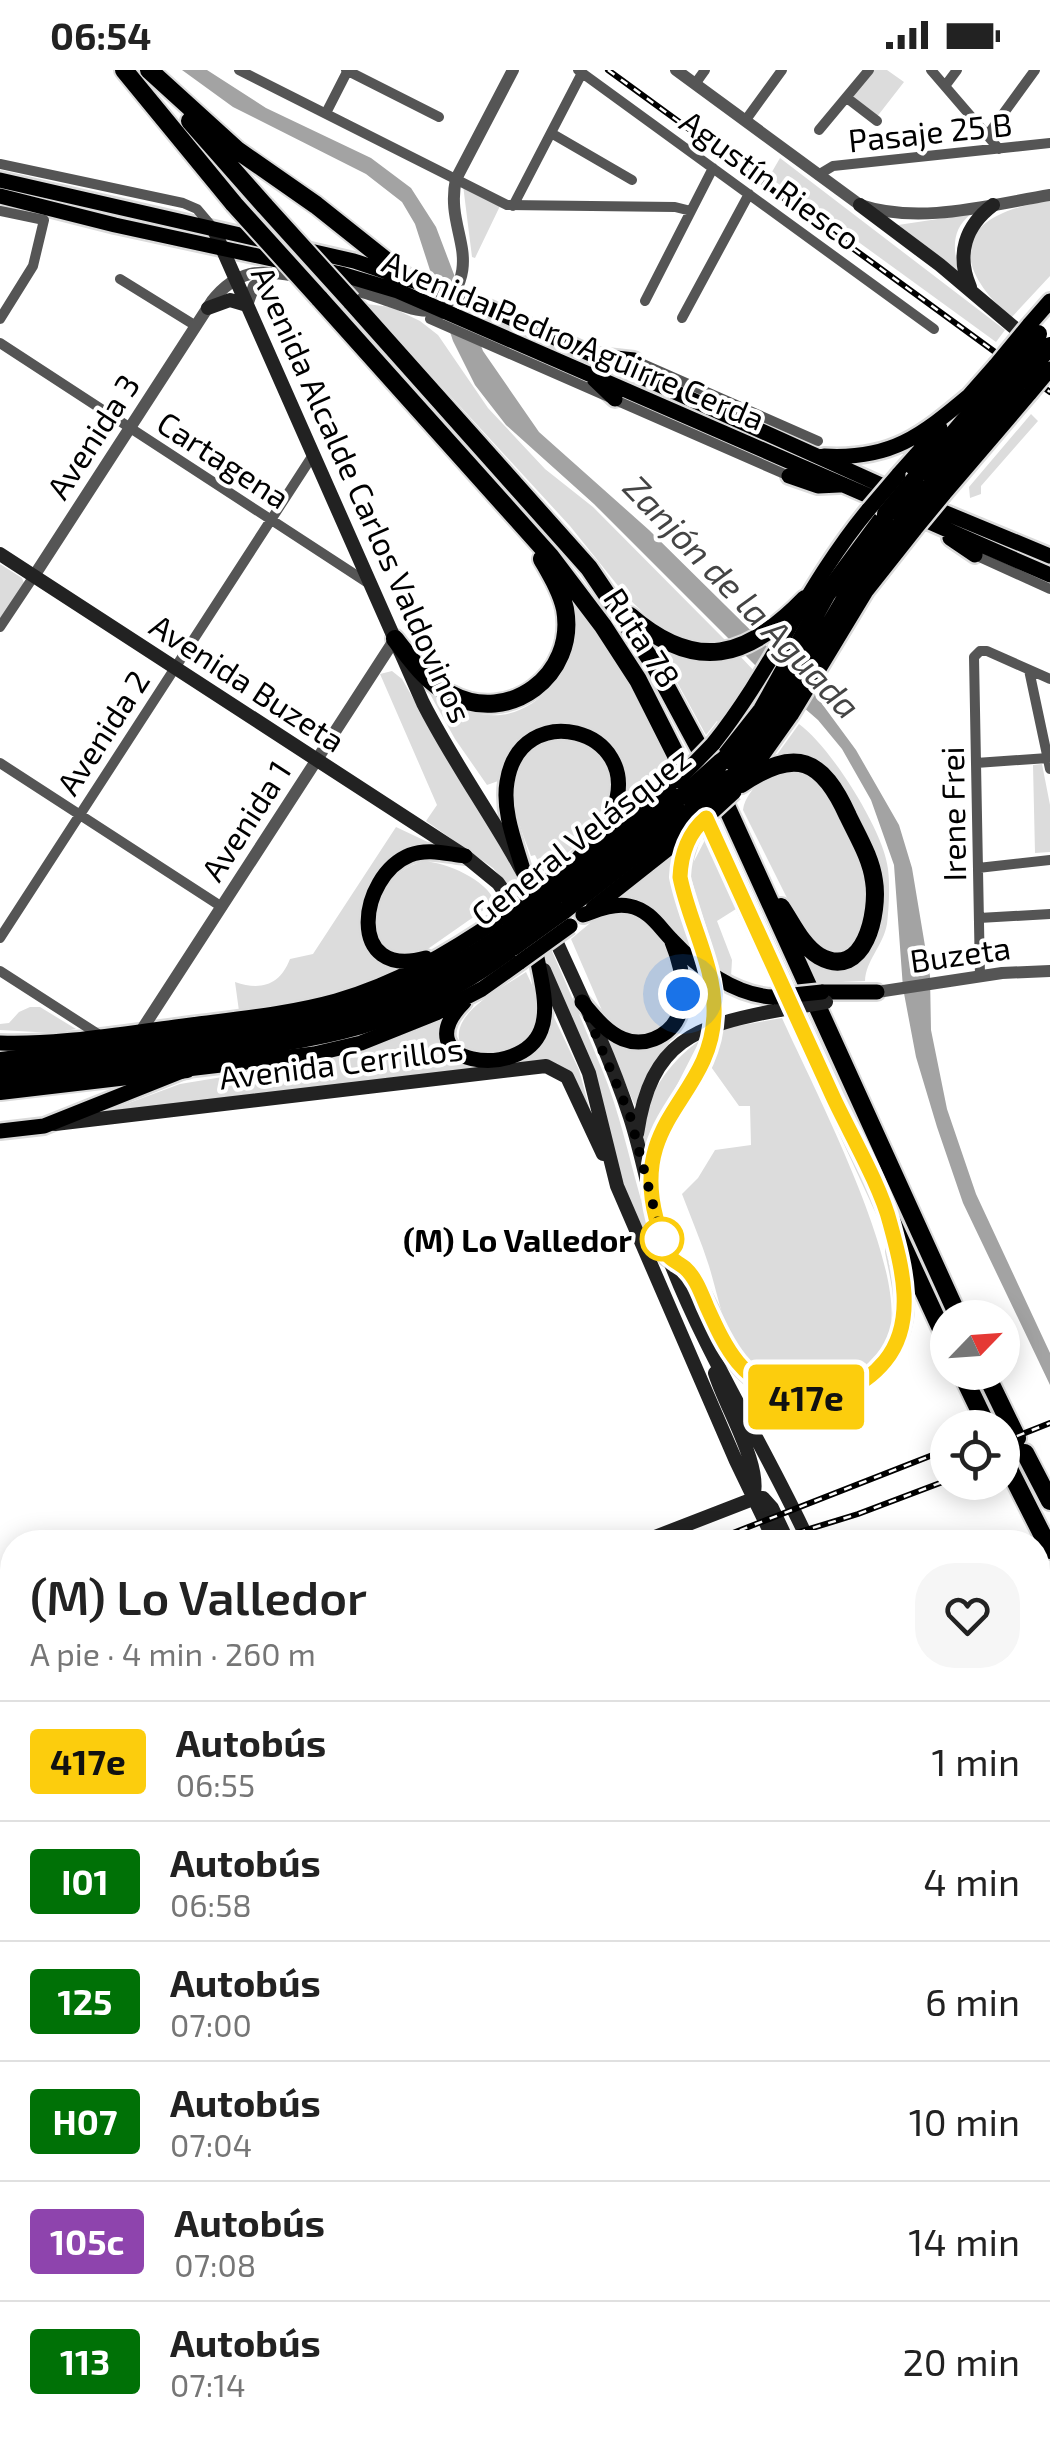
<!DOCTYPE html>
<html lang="es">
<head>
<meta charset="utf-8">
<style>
	body { margin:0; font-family:"Exo 2",sans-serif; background:#f6f6f6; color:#222; height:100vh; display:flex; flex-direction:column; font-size:38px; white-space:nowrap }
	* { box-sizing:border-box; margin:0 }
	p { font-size:32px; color:#767676 }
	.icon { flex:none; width:55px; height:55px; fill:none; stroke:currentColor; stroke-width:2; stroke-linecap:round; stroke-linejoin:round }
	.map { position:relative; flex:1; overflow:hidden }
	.drawer { position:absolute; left:0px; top:1460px; width:1050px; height:912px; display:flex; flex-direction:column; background:#fff; border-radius:40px 40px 0 0; box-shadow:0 5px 25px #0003 }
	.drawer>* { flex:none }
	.badge { padding:0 20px; border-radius:8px; font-size:35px; line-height:65px }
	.needle { width:65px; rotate:65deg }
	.fabs { position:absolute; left:930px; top:1230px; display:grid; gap:20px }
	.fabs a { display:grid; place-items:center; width:90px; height:90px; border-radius:50%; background:#fff; box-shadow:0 5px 25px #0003; font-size:50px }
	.you { position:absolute; width:50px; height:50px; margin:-25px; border:8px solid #fff; border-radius:50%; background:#1a73e8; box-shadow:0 0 0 15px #1a73e833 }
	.map>.badge { position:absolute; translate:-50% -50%; box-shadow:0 0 0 5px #fff }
	.round { display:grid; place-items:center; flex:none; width:105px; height:105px; border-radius:40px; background:#f6f6f6 }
	.overview { display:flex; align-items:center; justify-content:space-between; height:170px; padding:0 30px }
	h1 { font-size:48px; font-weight:600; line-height:75px }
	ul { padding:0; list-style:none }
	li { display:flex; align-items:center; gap:30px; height:120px; padding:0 30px; border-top:2px solid #e0e0e0 }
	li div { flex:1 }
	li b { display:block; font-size:38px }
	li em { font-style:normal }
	li .badge { min-width:110px; font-weight:700; text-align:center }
	.status { display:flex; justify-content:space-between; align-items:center; height:70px; padding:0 50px; background:#fff; direction:ltr }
	.status svg { height:28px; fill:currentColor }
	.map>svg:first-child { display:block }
	.green { fill:#dcdcdc }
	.water { fill:#a3a3a3 }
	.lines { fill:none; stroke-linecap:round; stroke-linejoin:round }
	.primary-casing { stroke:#dbdbdb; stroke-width:20 }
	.motorway-casing { stroke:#dbdbdb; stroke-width:22 }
	.minor { stroke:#555; stroke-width:10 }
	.tertiary { stroke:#555; stroke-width:12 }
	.secondary { stroke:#222; stroke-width:14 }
	.primary { stroke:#000; stroke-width:15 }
	.motorway { stroke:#000; stroke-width:18 }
	.rail-casing { stroke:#000; stroke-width:6 }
	.rail { stroke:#fff; stroke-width:2.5; stroke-dasharray:8; stroke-linecap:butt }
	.primary-bridge-casing { stroke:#dbdbdb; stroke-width:20; stroke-linecap:butt }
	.motorway-bridge-casing { stroke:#dbdbdb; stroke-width:22; stroke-linecap:butt }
	.secondary-bridge { stroke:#222; stroke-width:14 }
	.primary-bridge { stroke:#000; stroke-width:15 }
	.motorway-bridge { stroke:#000; stroke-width:18 }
	.line-casing { stroke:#fff; stroke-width:22 }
	.line { stroke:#fccd0d; stroke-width:15 }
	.walk { stroke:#000; stroke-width:10; stroke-dasharray:0 18 }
	.stop-dot { fill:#fff; stroke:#fccd0d; stroke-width:5 }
	.labels { text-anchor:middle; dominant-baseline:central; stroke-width:8; stroke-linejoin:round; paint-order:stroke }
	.street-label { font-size:32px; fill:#000; stroke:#fff }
	.stop-label { font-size:32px; font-weight:bold; fill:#000; stroke:#fff; text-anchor:end }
	.water-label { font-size:35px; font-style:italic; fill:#444; stroke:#fff }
</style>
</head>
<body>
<div class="status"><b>06:54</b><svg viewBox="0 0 49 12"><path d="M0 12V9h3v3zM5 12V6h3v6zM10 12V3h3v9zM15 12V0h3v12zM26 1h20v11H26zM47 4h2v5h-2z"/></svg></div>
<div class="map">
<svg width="1050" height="2372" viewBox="0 0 1050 2372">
	<rect width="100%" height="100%" fill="#fff"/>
	<path class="green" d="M871,0H887L904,12L876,48L850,28Z
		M780,88L1005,260L996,272L769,107Z
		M463,115L500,136L475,188L472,187Z
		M1050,131V206L1011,248C943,187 962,143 1050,131Z
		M971,144C951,160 953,179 959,202L898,155Z
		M366,234L391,237L420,251L438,265L488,338L545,399L593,437L731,576L701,579L659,558L627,527L570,456Z
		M1031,344L1038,351L981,416V424L970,428L969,417Z
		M0,494L22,508L24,513L0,550Z
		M564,512L649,642L673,696L666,702L670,709L642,730L627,724C627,713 628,702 624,692C608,654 553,643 520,667C507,676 504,696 501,710L487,715L455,669L425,615C440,623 457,637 473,642C524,658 567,612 575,566C578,548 570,529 564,512Z
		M655,572L739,585L756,603L721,655L717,651L706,665Z
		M392,601L402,609C438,673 479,735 513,800C547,865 575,934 603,1002C627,1061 635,1124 659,1183L654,1185L616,1104L584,982L545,889L505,812L493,798L426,751L437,735L380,604Z
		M799,654C830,676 884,761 888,799C890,816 889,837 887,854C883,876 866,890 865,911L818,913L798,874L855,891C860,870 880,810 878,792C876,781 868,767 863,756C847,715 828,675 776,686Z
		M558,670C577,670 595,675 605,692C635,739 576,776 543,801L535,785L531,786C513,740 492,684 558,670Z
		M1042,694L1050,735V782L1035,783L1033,695Z
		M779,700H802L820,706C844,754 876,796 865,850C861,872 851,881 830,884L806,866L743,740C745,723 764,706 779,700Z
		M396,757L432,774L401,781L387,791L359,842L366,877L408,899L309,932L239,941L235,912C261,921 280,915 290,889L313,884Z
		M705,770L736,839L717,851L732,890L731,907L720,901L692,811V795Z
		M680,780L701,884C678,871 665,836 638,831C628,830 615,834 605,835Z
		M424,791C447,793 486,809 495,832L422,883L408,886L387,880L373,859C379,827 389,800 424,791Z
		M618,840C632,844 643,848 653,859C675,883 691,947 652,964C646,966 636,967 629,968L607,952L571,869L595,849Z
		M526,902L540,932L535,964C509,982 491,990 461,976C447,943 503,918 526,902Z
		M30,937H40L76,959L54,963L0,960V954L9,953L19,942Z
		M551,941L579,1000L597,1065L562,997L542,990L99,1044L180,1014L321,991L361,981L447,946L451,983H533L547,966Z
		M782,948C814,1019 900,1183 891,1255C888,1278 867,1304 845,1312C823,1320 809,1320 786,1315C729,1302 724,1245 709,1196C701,1171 691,1148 682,1124L698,1108L715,1080L751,1075L750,1036H739L709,994L720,959Z
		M606,967L631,978L670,972L648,1003L635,1036Z
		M700,970L655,1058L646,1087C636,1038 662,998 700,970Z
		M738,2360H809L810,2372H726V2364Z"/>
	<path class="water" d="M182,0H207L266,38L371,88L411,118L436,157L483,281L539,362L649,460L793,602L814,623L856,680L899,755L912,798L930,906L931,960L947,1039L976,1124L1050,1283V1315L963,1133L937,1057L916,987L903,918L894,795L871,730L842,679L818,650L757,597L594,434L506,355L475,315L453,271L415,154L402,132L366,104L233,37Z"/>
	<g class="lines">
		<defs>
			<path id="primary" d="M0,110L354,191L473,231L899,423
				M0,126L115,155L341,204L398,221L885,433
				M1029,255L1050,231
				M598,286L634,290
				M594,309L615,329
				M966,329L996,295
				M824,386C891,390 921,366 971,324
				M898,405L940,358
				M789,406L818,416L839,415
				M943,425L1030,323
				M924,434L1050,486
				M911,444L1050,505
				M950,468L975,485
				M713,674C772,600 808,512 869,439
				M747,707L791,645L866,521L915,459
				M694,760C670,813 686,832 704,884
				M524,803C516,775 502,742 507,712C520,627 643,658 614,738C606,759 588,777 573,794
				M550,812L677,711
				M593,838L698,755
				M583,845C597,840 614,833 629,836C650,840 659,857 672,870C698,898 736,926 774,927
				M426,888C345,911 358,806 410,785C428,778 447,784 465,786
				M712,912L714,946
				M822,922H877
				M464,932C403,994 521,1012 541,960C550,937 540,906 536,882
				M582,932C594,946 606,962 623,969C633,973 644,973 654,969C694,953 685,904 672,872
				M0,973C56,975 113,965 169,958C224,950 282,946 336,931C396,914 449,883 500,848
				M0,1061L44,1056L187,999L314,984L361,973L436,943L482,919L520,892
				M651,1130C645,1048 695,1033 712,966"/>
			<path id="motorway" d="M124,0L234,134
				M149,0L237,80L316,135L404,205
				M190,51L265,136
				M319,228L550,486L603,556L638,610L687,707L948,1274
				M351,231L589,498L655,596L703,685L959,1248
				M915,409L1006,302
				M931,416L1019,312
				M630,546C696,603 747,589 805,529
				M395,569C411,589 426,612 450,624C509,656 577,605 565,539C561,521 551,505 542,489
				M721,692L762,640L826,525L886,444
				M728,709L783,635L858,507L902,451
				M741,714C796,677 822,688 848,746C858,767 871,788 874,811C879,841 865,912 819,886C802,876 792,853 781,837
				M556,825L683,726
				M563,841L690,742
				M0,991L288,955C373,939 436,912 507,862
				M0,1007C64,999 127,992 191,984C318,969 408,958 513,877
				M0,1021L187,999
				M668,1187C722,1221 709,1295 775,1320C830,1341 893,1308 903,1249C907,1225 900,1203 896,1181
				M961,1302L988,1358
				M985,1302L1017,1368
				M1025,1383L1050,1431
				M1005,1391L1050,1480"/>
		</defs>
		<use href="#primary" class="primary-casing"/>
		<use href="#motorway" class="motorway-casing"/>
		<path class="minor" d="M239,0L507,135L675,137L691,141
			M346,0L439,47
			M578,0L934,259
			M931,0L999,79
			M695,14L705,0
			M945,16L957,0
			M847,28L877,51
			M326,43L348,0
			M745,51L782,0
			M819,60L869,0
			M551,63L632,110
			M987,66L1035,0
			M0,94L183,133L197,139L214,159
			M818,105L833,96L1050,73
			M513,136L582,3
			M0,141L44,150L33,196L0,249
			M120,209L196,256
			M645,231L713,98
			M682,248L749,124
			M430,249L789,406
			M0,273L368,513
			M634,290L818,371
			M975,485L1050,519
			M0,557L34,506
			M1029,600L1050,699
			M0,693L222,837
			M976,693L1048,688
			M978,798L1050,790
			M979,848L1050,844
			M0,868L313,385
			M0,901L101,966
			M980,906L974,587L980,581H987L1050,609
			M0,1837L12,1832
			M0,1918L12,1913
			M0,1984L6,1999
			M0,2051L12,2049
			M1038,2129L1050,2124
			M0,2210H12
			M1038,2229L1050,2224
			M0,2269L12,2268
			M1038,2280L1050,2276
			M0,2328H12
			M278,2360L283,2372
			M382,2360L387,2372
			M437,2360L443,2372
			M594,2360L599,2372
			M896,2360V2372
			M240,2372L270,2360
			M338,2372L342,2360
			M496,2372L525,2360
			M678,2372L707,2360
			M1008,2372L1050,2356"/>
		<path class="tertiary" d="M676,0L860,135C920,155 989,135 1050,125
			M247,235L254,216L272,203
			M438,245C489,189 444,164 456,109L513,0
			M34,506L212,231C222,218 234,208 250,204C276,197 354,219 381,228C402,235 420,245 442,239
			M877,922L1002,903L1050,901
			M141,961L395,569
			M0,2125L12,2121
			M169,2360L170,2372"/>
		<path class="secondary" d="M860,135L940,195L1030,271
			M214,160L423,633C458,702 505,763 539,834
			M970,217C956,185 965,156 993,135
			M208,238L230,230L247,235
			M0,484L465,786L498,813L519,843
			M550,858C578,919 609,983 630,1047C645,1093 651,1141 668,1186C706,1286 765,1376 809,1472
			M544,900L589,1003L617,1116L736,1391L775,1472
			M55,1054L546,996L567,1007L603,1084
			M637,1064C651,970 695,956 779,940
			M715,1303C725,1337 763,1396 753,1428
			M753,1429L763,1428L772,1438L788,1472
			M642,1472L753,1429
			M0,1725L12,1720
			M1038,2019L1050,2046
			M1038,2068L1050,2096"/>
		<use href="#primary" class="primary"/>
		<use href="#motorway" class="motorway"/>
		<defs>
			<path id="rail" d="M608,0L1050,322
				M1002,1372L1050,1353
				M710,1472L948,1379
				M767,1472L858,1444L948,1410
				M0,1751L12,1746
				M0,1770L12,1765"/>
		</defs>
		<use href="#rail" class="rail-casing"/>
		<use href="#rail" class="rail"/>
		<defs>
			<path id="primary-bridge" d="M996,295L1029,255
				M1030,323L1050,299
				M869,439L898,405
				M915,459L943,425
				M677,711L713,674
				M698,755L734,722
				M500,848L550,812
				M704,884L712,912
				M520,892L570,856
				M774,927L822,922
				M712,966L714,946"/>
			<path id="motorway-bridge" d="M234,134L319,228
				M265,136L351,231
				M1006,302L1038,264
				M1019,312L1050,276
				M886,444L915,409
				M902,451L931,416
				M683,726L721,692
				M690,742L728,709
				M507,862L556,825
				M513,877L563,841"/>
		</defs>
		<use href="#primary-bridge" class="primary-bridge-casing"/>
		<use href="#motorway-bridge" class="motorway-bridge-casing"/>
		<path class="secondary-bridge" d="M779,940L826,932"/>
		<use href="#primary-bridge" class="primary-bridge"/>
		<use href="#motorway-bridge" class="motorway-bridge"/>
	</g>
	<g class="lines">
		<defs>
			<path id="line" d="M706,748C749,842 792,936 834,1029C851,1065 881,1117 890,1153C902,1197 917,1252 885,1291C863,1318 826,1333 791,1325C742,1313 726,1279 707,1237C701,1223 696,1208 685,1198C679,1193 671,1190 667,1184C661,1174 659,1159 656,1148C630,1048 711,1027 714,945C716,897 689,853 680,807C681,784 689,762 706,748Z"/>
		</defs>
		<use href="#line" class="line-casing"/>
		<use href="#line" class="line"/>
		<path class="walk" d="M662,1169L630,1046L582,932C594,946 607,962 624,969C657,983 681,953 683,924"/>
	</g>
	<circle class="stop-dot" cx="662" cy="1169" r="20"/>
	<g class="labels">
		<g class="street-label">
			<text transform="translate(930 61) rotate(-6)">Pasaje 25 B</text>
			<text transform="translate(771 109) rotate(36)">Agustín Riesco</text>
			<text transform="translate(574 269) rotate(23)">Avenida Pedro Aguirre Cerda</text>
			<text transform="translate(92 366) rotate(-57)">Avenida 3</text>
			<text transform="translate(224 389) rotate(33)">Cartagena</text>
			<text transform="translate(363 424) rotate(66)">Avenida Alcalde Carlos Valdovinos</text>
			<text transform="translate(643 567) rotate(57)">Ruta 78</text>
			<text transform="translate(248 612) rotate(33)">Avenida Buzeta</text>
			<text transform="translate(102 662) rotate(-57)">Avenida 2</text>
			<text transform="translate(952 744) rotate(-91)">Irene Frei</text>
			<text transform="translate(245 750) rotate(-57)">Avenida 1</text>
			<text transform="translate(580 765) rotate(-38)">General Velásquez</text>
			<text transform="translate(960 883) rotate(-8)">Buzeta</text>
			<text transform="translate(341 992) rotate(-7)">Avenida Cerrillos</text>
		</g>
		<g class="stop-label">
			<text x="632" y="1169">(M) Lo Valledor</text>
		</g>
		<g class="water-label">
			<text transform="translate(743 526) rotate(46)">Zanjón de la Aguada</text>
		</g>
	</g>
</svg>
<div class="fabs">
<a><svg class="needle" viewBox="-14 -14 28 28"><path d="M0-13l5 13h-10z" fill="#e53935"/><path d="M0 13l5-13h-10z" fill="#767676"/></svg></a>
<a><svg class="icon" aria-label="locate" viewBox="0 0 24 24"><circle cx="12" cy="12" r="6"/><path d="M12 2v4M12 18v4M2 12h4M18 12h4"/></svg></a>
</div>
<div class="you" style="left:683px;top:924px"></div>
<b class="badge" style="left:806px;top:1327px;background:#fccd0d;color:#111">417e</b>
<section class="drawer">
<div class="overview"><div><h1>(M) Lo Valledor</h1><p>A pie · 4 min · 260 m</p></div><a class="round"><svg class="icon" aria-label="heart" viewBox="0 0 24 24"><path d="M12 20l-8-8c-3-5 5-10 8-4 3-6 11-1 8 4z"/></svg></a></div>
<ul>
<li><span class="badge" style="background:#fccd0d;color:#111">417e</span><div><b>Autobús</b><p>06:55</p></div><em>1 min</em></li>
<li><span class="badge" style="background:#007106;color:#fff">I01</span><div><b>Autobús</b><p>06:58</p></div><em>4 min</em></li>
<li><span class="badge" style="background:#007106;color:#fff">125</span><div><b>Autobús</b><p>07:00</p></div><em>6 min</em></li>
<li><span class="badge" style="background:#007106;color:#fff">H07</span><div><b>Autobús</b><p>07:04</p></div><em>10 min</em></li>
<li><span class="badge" style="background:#8e44ad;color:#fff">105c</span><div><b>Autobús</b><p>07:08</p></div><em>14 min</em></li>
<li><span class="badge" style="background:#007106;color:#fff">113</span><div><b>Autobús</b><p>07:14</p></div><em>20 min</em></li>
</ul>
</section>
</div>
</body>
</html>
